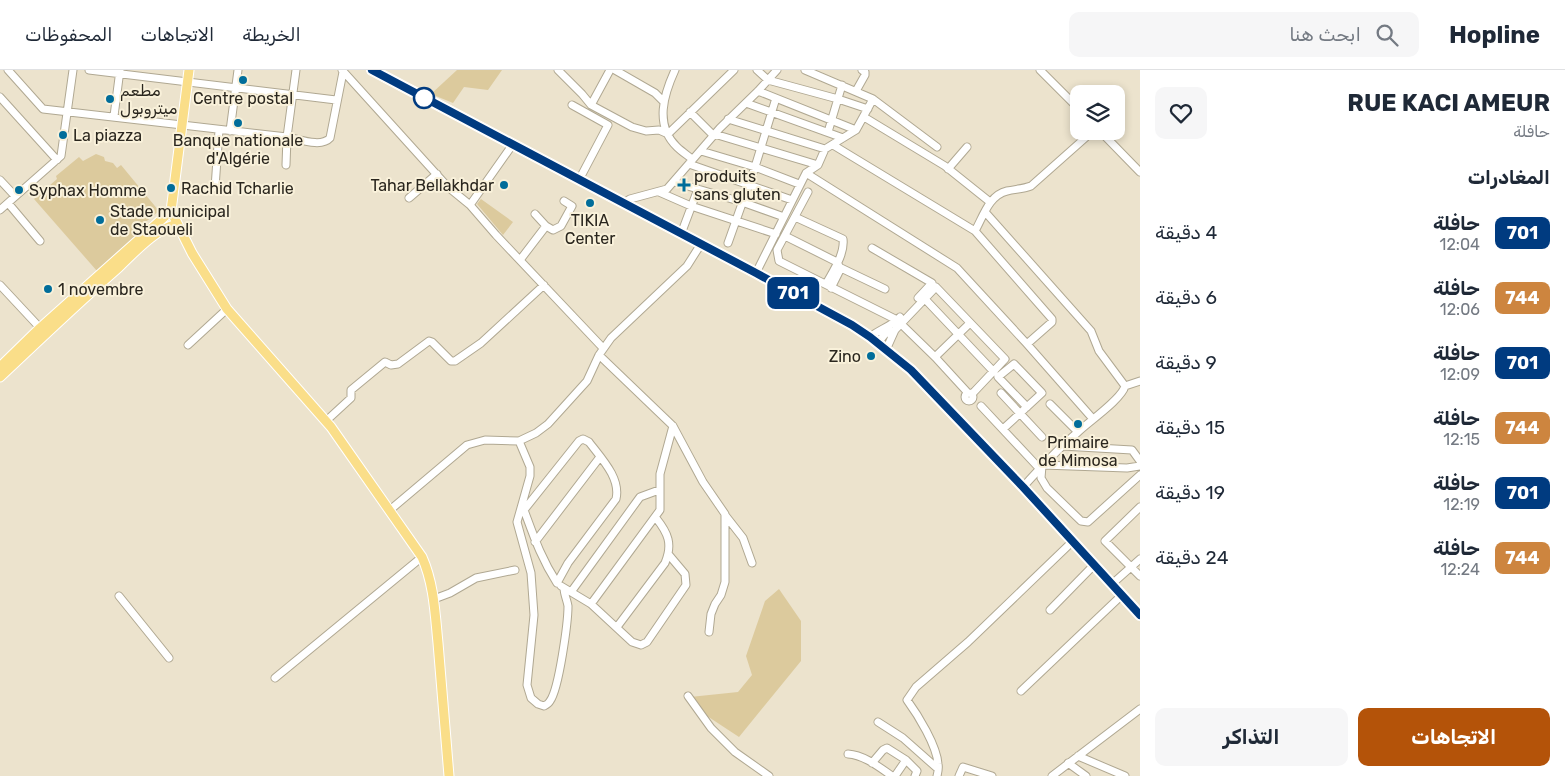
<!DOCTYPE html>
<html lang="ar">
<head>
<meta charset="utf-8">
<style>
	body { margin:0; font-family:Rubik,"Noto Naskh Arabic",sans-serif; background:#f6f6f7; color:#1f2937; direction:rtl; height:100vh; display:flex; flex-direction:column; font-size:19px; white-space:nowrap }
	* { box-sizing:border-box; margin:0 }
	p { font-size:16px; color:#747a83 }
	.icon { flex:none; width:28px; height:28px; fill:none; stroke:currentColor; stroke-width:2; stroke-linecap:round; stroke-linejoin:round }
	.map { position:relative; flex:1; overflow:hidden; direction:ltr }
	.side { display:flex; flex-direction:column; background:#fff; width:425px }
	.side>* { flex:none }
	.badge { padding:0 10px; border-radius:8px; font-size:18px; line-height:32px }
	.fabs { position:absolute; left:1070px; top:15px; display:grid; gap:10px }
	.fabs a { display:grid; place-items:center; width:55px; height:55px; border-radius:10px; background:#fff; box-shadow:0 2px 8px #0003; font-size:25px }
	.map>.badge { position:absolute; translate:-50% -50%; box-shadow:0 0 0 2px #fff }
	h2 { padding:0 15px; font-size:19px; line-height:45px }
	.round { display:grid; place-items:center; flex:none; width:52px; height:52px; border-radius:10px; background:#f6f6f7 }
	.headline { display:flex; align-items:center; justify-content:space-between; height:85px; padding:0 15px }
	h1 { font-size:24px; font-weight:700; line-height:38px }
	.button { display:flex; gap:10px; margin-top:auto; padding:10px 15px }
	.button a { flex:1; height:58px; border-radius:10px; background:#b45309; color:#fff; font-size:20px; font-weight:700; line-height:58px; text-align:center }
	.button a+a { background:#f6f6f7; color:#1f2937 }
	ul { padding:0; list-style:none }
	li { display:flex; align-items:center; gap:15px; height:65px; padding:0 15px }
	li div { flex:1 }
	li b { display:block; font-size:19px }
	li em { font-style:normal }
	li .badge { min-width:55px; font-weight:700; text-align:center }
	header { display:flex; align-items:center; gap:30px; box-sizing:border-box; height:70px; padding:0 25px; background:#fff; border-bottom:1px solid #e0e1e3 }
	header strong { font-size:24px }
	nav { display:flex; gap:28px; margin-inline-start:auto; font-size:18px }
	.search { width:350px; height:45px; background:#f6f6f7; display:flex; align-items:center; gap:12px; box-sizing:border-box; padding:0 18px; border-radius:10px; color:#747a83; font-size:19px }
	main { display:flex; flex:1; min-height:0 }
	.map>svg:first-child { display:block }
	.green { fill:#dcca9d }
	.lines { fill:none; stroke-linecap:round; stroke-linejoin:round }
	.minor-casing { stroke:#b0a892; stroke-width:9 }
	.major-casing { stroke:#fff; stroke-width:11 }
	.highway-casing { stroke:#fff; stroke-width:12 }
	.minor { stroke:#fff; stroke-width:7 }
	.major { stroke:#fade89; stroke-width:9 }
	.highway { stroke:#f6c83a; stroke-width:10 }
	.line-casing { stroke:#fff; stroke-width:11 }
	.line { stroke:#003b80; stroke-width:8 }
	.poi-dot { fill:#016d9a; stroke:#f9f1da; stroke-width:2 }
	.stop-dot { fill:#fff; stroke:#003b80; stroke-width:2.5 }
	.labels { text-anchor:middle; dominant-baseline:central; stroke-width:4; stroke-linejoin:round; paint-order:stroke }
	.poi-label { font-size:16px; fill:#2a261e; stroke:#f9f1da; text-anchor:start }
</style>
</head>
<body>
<header>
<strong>Hopline</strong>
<div class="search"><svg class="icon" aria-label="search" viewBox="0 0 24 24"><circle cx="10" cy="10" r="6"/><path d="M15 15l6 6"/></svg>ابحث هنا</div>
<nav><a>الخريطة</a><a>الاتجاهات</a><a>المحفوظات</a></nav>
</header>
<main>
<section class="side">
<div class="headline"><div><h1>RUE KACI AMEUR</h1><p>حافلة</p></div><a class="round"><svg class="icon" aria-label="heart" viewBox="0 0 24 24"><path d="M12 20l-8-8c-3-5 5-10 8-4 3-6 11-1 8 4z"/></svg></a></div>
<h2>المغادرات</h2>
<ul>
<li><span class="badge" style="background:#003b80;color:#fff">701</span><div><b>حافلة</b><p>12:04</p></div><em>4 دقيقة</em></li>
<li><span class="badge" style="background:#cd853f;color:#fff">744</span><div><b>حافلة</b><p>12:06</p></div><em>6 دقيقة</em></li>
<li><span class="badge" style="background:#003b80;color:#fff">701</span><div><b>حافلة</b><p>12:09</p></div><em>9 دقيقة</em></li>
<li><span class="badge" style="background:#cd853f;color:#fff">744</span><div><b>حافلة</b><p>12:15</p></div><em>15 دقيقة</em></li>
<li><span class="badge" style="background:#003b80;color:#fff">701</span><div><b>حافلة</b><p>12:19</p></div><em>19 دقيقة</em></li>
<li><span class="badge" style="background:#cd853f;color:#fff">744</span><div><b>حافلة</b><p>12:24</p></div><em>24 دقيقة</em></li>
</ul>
<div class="button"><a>الاتجاهات</a><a>التذاكر</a></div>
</section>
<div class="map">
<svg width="1140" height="706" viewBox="0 0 1140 706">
	<rect width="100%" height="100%" fill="#ece3cd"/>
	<path class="green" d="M457,0H502L488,20L464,17L453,33L431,24Z
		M96,84L104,87L105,91L113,93L117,98L121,95L159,141L137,159L140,163L97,201L34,129L57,109L56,106L79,87L83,91Z
		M481,129L513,152L503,165L477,134Z
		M779,519L801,551V591L739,667L704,644L690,627L738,622L752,605L746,586L765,531Z"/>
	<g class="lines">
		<defs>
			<path id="minor" d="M8,0L43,39L287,67C299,69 321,78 330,68L343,2
				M89,0L336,30
				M342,0L448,117L470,135L513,74
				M558,0L582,24L591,35L632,57L646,61L659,60L668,64L734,0
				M615,0L655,23L663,31
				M675,0C664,24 654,55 677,77C681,81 687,85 692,89
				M757,0L768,10L838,29L868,39
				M805,0L873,29
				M1040,0L1079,39
				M758,21L856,60
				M856,21L865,5V2L862,0
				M0,27L57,90
				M746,33L843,68
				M572,35L608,55L579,110
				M591,35L610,0
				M690,42L711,63L818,95
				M114,46L120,0
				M864,47L945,96L990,132
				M728,49L825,79
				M230,61L238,0
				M1100,61L1140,102
				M828,62L842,15
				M833,75L975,161L1052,249V252L1027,274
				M701,81L755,97L799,114
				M689,94L792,130
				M286,95L287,67L296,0
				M948,99L967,77
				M806,103L957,198L1027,274L1093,349
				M0,110L15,126
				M674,112L742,132L784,147
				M215,118L219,60
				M659,122L691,136L776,164
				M808,122L777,180L779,191L897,250L935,287L968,323
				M409,128L437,104
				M8,133L40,171
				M624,133L630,129L667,119L720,58L758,21L777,0
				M470,135L496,165L603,278
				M0,140L61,86L73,0
				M986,143L1091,261L1099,281L1125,316C1122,329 1088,352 1078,362C1058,379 1040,398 1023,417
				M535,144L546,156L553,160L561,156L572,136L564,131
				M795,147L843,169C845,184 833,201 826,214
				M975,161C983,147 989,125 1007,121C1016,119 1023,119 1031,116L1093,61
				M681,164L698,119
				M785,166L837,192L839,196
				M728,173L755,97L776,28
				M872,178L932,213L918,228
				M520,190L546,156
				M756,203L806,103L818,95L825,79L856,60L873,29L937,77
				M0,215L42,260
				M831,218L841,198L885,219
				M924,228L994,302
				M870,267C880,259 892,256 900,247
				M877,274L885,264L895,260
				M188,275L227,239
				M886,280L895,260L936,217L1005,289L972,324
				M599,285L673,356L703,412L725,444V512L721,525L715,534L711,544L709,562
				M935,287L970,253
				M1125,316L1140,311
				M965 327a4 4 0 1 1 8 0a4 4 0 1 1-8 0Z
				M1001,323L1042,367
				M1050,334L1078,362
				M981,336L1039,398
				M326,351L351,328V320L385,292L391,295L398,294L429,271L432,272L451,291H455L481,273L544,215
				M1003,359L1042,323L1014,294L998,307L1027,337
				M519,371L530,397V406L517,452L531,503L534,545L527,615L531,628L538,634L544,636C546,635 549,633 550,631C559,619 568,552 568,536C567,530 564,524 564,518
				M1063,376L1132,380L1140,391
				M1043,395L1127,398L1140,396
				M1042,396L1041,408L1047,418L1081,451L1088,452L1140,405
				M522,435L524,440C534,467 541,488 557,513L568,493L616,429C621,408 601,388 589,372L583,369L579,371L524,440
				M1140,437L1105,471L1140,506
				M390,440L467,375L485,370L519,371L536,363L548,354L587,311L599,285L611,268L687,196L701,174
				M725,445L743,468L752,493
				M535,472L600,387
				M1112,514L1140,489
				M561,516L591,534L632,572L641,575L647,572L686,515L685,504L669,485
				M571,522L640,427L659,420
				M119,526L169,588
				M434,529L450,523L476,508L515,500
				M591,534L660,440V404L673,356
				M1050,540L1094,495
				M617,557L665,493C673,474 668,463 656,448
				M275,608L422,487
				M1021,621L1122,525
				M688,626L711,658L735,682L769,706
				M878,652L903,668L938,699
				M848,684C864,685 879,697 892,706
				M1078,686L1125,706
				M906,690L917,701L915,706
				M872,693L883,680L887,678L906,690L895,706
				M1068,693L1086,706
				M937,706C938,702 939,698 938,694C937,676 918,645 907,630L916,617L968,572L1073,471
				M959,706L963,697L992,706
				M1052,706L1140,639"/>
			<path id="major" d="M171,141L192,183L227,239L331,357L422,487C434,514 435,543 438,573C442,617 445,662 449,706
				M171,141L189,0
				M0,297L40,258L171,141
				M0,307C39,270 78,233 119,197C136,181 154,160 177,154"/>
			<path id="highway" d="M372,0L756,203L852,255L870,267L911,300L1023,417L1140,545"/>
		</defs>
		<use href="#minor" class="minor-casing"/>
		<use href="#major" class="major-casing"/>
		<use href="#highway" class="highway-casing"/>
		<use href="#minor" class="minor"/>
		<use href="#major" class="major"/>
		<use href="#highway" class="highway"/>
	</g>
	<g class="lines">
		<defs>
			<path id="line" d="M372,0L756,203L852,255L870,267L911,300L1023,417L1140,545"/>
		</defs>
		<use href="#line" class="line-casing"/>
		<use href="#line" class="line"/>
	</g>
	<g class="poi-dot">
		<circle cx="243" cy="10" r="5"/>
		<circle cx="110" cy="29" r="5"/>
		<circle cx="238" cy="53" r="5"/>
		<circle cx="63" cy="65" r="5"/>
		<circle cx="504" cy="115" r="5"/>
		<path d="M681.5 107.5h5v5h5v5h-5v5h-5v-5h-5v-5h5z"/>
		<circle cx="171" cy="118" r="5"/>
		<circle cx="19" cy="120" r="5"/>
		<circle cx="590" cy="133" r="5"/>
		<circle cx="100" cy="150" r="5"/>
		<circle cx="48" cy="219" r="5"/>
		<circle cx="871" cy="286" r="5"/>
		<circle cx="1078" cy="354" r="5"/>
	</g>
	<circle class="stop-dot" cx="424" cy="28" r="10"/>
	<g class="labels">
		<g class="poi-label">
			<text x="120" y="20">مطعم<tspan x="120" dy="18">ميتروبول</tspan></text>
			<text x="243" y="28" text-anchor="middle">Centre postal</text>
			<text x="73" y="65">La piazza</text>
			<text x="238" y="70" text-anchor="middle">Banque nationale<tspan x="238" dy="18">d'Algérie</tspan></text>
			<text x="694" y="106">produits<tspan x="694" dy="18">sans gluten</tspan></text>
			<text x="494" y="115" text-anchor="end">Tahar Bellakhdar</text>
			<text x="181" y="118">Rachid Tcharlie</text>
			<text x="29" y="120">Syphax Homme</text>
			<text x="110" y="141">Stade municipal<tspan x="110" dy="18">de Staoueli</tspan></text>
			<text x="590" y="150" text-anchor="middle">TIKIA<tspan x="590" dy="18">Center</tspan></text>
			<text x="58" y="219">1 novembre</text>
			<text x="861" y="286" text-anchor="end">Zino</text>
			<text x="1078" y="372" text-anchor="middle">Primaire<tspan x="1078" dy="18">de Mimosa</tspan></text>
		</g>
	</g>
</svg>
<div class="fabs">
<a><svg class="icon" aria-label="layers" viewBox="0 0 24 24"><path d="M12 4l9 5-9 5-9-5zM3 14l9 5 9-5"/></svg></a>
</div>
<b class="badge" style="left:793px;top:223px;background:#003b80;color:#fff">701</b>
</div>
</main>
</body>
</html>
